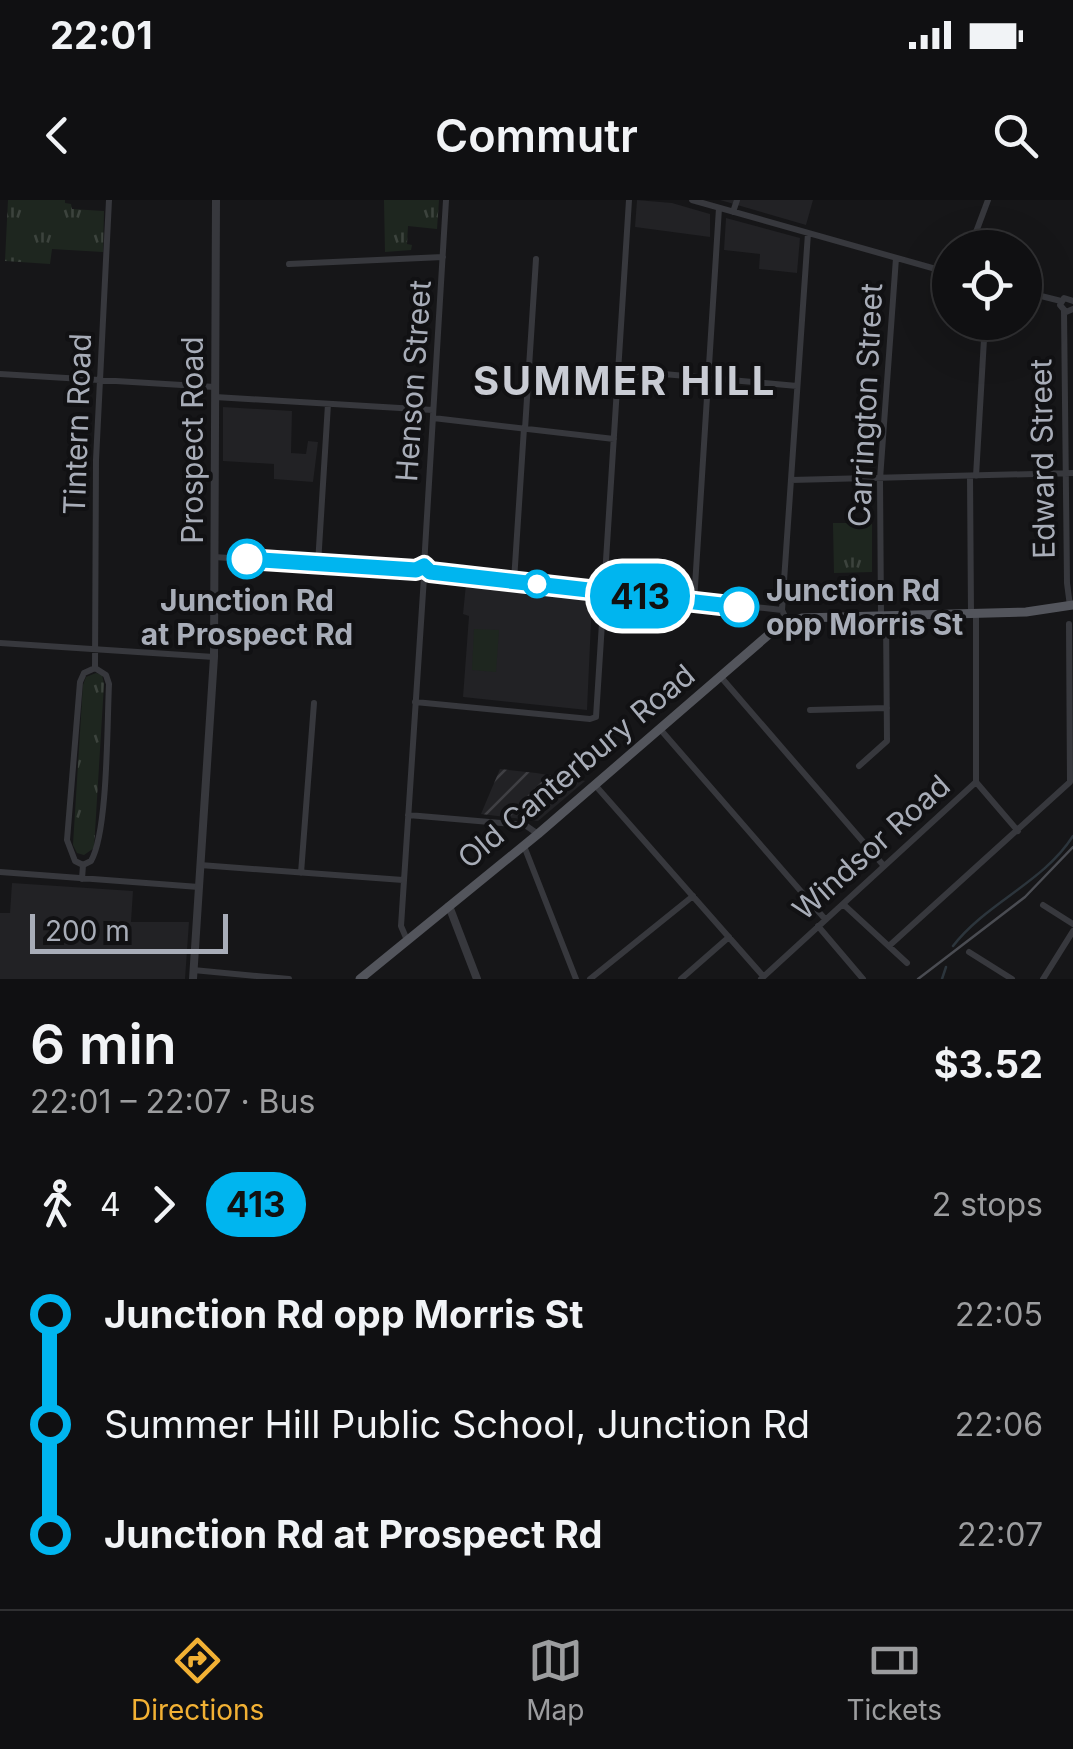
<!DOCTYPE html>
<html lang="en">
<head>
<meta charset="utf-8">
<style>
	body { margin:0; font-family:Inter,sans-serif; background:#1e1e20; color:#f1f3f6; height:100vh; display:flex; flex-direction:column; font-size:38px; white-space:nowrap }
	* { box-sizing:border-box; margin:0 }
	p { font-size:32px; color:#9c9d9f }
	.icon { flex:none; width:55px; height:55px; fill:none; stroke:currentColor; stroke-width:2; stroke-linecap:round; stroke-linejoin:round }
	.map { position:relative; height:779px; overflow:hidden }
	.details { display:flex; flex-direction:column; background:#101012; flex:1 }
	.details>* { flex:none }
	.badge { padding:0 20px; border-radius:32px; font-size:35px; line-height:65px }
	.buttons { position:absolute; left:932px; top:30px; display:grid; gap:20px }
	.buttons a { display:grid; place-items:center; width:110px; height:110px; border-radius:50%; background:#101012; box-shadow:0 10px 40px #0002,0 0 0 2px #303032; font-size:50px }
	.scale { position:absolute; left:30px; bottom:25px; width:198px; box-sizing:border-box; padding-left:10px; border:5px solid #a8adb8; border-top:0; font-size:28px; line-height:35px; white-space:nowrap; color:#a8adb8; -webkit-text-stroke:8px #111113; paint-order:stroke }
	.map>.badge { position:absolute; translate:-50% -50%; box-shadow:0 0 0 5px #fff }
	.legs { display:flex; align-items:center; gap:15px; height:110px; padding:0 30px; font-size:32px }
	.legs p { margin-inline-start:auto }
	.head { display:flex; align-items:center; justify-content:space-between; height:170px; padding:0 30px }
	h1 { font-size:55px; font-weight:600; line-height:75px }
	ul { padding:0 30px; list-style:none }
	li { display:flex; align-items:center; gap:35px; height:110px; font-size:38px }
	li i { display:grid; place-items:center; width:15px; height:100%; margin:0 12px; background:currentColor }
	li i::after { content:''; width:25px; height:25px; margin:-12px; border:8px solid; border-radius:50%; background:#101012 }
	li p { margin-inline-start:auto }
	li:first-child i { background:linear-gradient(#0000 50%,currentColor 0) }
	li:last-child i { background:linear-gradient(currentColor 50%,#0000 0) }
	.status { display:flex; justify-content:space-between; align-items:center; height:70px; padding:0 50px; background:#101012; direction:ltr }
	.status svg { height:28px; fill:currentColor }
	header { display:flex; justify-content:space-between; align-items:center; height:130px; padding:0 30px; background:#101012; font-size:45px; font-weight:600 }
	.tab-bar { display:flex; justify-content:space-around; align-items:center; height:140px; border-top:2px solid #303032; background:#101012; font-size:28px; color:#9c9d9f }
	.tab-bar a { display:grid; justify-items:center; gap:5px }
	.tab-bar .current { color:#f2b134 }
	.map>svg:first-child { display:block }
	.built { fill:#222225 }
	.industrial { fill:url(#industrial-furrows) }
	.park { fill:url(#park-tufts) }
	.pitch { fill:#1e261f }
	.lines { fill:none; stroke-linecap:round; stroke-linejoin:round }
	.stream { stroke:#2c353c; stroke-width:2.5 }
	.minor { stroke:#37383d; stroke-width:6 }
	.tertiary { stroke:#37383d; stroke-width:8 }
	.primary { stroke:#53555c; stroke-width:9 }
	.tram { stroke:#4a4c52; stroke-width:2.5 }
	.line-1-casing { stroke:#fff; stroke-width:22 }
	.line-1 { stroke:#00b5ef; stroke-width:15 }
	.stop-1-dot { fill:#fff; stroke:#00b5ef; stroke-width:5 }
	.labels { text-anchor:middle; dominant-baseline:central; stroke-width:8; stroke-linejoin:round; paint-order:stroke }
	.street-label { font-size:30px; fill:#a8adb8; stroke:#111113 }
	.stop-label { font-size:30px; font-weight:bold; fill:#a8adb8; stroke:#111113; text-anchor:start }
	.district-label { font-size:40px; font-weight:bold; letter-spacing:2.5px; fill:#c9ccd4; stroke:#111113 }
</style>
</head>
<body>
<div class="status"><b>22:01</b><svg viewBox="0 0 49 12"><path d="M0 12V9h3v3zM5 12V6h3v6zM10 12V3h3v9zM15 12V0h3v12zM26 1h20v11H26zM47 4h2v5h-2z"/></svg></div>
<header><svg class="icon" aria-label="back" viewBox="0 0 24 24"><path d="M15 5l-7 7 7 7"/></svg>Commutr<svg class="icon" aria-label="search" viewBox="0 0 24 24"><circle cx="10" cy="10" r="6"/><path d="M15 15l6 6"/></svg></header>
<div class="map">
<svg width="1073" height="779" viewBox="0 0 1073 779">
	<defs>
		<pattern id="industrial-furrows" width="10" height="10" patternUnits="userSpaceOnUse" patternTransform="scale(2.5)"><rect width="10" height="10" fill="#222225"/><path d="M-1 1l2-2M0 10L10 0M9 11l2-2" fill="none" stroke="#3f3f43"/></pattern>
		<pattern id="park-tufts" width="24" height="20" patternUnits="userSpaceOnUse" patternTransform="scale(2.5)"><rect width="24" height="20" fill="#1e261f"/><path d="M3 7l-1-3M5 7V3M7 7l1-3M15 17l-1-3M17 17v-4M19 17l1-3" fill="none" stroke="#3c433d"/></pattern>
	</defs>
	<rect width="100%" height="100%" fill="#161618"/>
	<path class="built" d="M637,0L672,3L710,14V37L635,27Z
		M720,0H813L806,25Z
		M726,18L800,38L797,73L759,69L760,54L724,50Z
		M223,207L292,211L291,253L306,254L308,241L318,242L313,282L274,279V264L223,261Z
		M466,384L592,400L587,510L463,497L469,416L463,414Z
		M12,683L133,691L131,722H189L185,779H0V713H10Z"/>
	<path class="industrial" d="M500,569L536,573L585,581L538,621L481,614Z"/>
	<path class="park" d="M8,0H65V3L71,4L72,9L104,11L103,52L52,49L50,64L5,61Z
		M384,0H439L437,29L408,26L407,44L412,45L411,50L385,52Z
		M833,323H872V372L834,373Z
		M96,473L102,475L104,484L94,648L84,655L77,653L73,645L83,485L86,477Z"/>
	<path class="pitch" d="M474,429L499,430L496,472L472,470Z"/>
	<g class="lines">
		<path class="stream" d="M953,746C986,703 1044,682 1073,636
			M942,779L946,767"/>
		<path class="minor" d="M692,0L950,73
			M733,12L737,0
			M970,48L988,0
			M289,64L443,57
			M1025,92L1061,101
			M1073,101L1064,98L1060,105L1066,112L1073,109
			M1064,111L1067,383L1070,406
			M619,170L797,186
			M0,174L215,187
			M215,197L433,210
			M433,218L614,239
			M525,229L536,59
			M970,276L971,413
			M976,276L985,122
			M791,280L1073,273
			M214,357L418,370
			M318,364L328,204
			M424,366L446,0
			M430,372L782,410
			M514,381L524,228
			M694,402L719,8
			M881,415L880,279L896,58
			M787,421L782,410L808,33
			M0,443L214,457
			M95,468L96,260L109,0
			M720,476L884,666
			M415,502L590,519L596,517L629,0
			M810,510L887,508
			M660,529L825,719
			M859,566L887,541L886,416
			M976,582L1018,631
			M595,585L763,776
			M408,615L525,625L538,634
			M524,646L576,779
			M83,665L75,661L67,640L80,482L84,473L95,468
			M200,665L403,680
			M0,672L199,687
			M301,673L314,503
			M82,679L83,665L91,661C108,632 107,524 109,484L106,475L95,468
			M843,704L907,763
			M1043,705L1073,724
			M818,726L863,779
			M407,740L401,726L424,377
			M889,746L1070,582L1069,424
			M969,752L1012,779
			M193,770L289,779
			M590,779L693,696
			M681,779L729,737
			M761,779L976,582V413
			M1043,779L1073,731"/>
		<path class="tertiary" d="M449,706L477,779
			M193,779L214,457L216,0"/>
		<path class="primary" d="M360,779L538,634L781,424L802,418L1026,412L1073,405"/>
		<path class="tram" d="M918,779L1025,697L1073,647"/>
	</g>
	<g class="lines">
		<defs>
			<path id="line-1" d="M247,359L416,370L424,366L430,372L739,407"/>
		</defs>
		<use href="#line-1" class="line-1-casing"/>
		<use href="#line-1" class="line-1"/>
	</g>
	<g class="stop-1-dot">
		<circle cx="247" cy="359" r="18"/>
		<circle cx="537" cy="384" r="12"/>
		<circle cx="739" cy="407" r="18"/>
	</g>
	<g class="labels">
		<g class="street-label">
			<text transform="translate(413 181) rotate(-86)">Henson Street</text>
			<text transform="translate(865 205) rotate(-87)">Carrington Street</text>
			<text transform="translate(77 224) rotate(-88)">Tintern Road</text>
			<text transform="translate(192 240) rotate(-90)">Prospect Road</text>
			<text transform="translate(1042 259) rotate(-91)">Edward Street</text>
			<text transform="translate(576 566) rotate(-40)">Old Canterbury Road</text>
			<text transform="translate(871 647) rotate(-42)">Windsor Road</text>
		</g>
		<g class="stop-label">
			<text x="766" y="390">Junction Rd<tspan x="766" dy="34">opp Morris St</tspan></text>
			<text x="247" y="400" text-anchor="middle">Junction Rd<tspan x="247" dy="34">at Prospect Rd</tspan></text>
		</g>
		<g class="district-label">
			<text x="625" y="180">SUMMER HILL</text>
		</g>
	</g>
</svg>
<div class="buttons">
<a><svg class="icon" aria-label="locate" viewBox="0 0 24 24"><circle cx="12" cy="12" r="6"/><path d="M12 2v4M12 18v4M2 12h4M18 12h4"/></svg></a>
</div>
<div class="scale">200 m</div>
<b class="badge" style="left:640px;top:396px;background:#00b5ef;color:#111">413</b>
</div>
<section class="details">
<div class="head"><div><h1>6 min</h1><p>22:01 – 22:07 · Bus</p></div><b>$3.52</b></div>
<div class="legs"><svg class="icon" aria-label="walk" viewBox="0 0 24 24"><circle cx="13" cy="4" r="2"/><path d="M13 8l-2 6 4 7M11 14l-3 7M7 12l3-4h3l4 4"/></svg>4<svg class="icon" aria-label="forward" viewBox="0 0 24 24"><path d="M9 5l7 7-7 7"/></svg><b class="badge" style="background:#00b5ef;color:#111">413</b><p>2 stops</p></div>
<ul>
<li><i style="color:#00b5ef"></i><b>Junction Rd opp Morris St</b><p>22:05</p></li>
<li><i style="color:#00b5ef"></i><span>Summer Hill Public School, Junction Rd</span><p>22:06</p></li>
<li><i style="color:#00b5ef"></i><b>Junction Rd at Prospect Rd</b><p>22:07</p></li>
</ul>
</section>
<nav class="tab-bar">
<a class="current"><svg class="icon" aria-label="directions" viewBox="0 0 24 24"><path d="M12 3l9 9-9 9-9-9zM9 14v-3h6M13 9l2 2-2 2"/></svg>Directions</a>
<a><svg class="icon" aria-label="map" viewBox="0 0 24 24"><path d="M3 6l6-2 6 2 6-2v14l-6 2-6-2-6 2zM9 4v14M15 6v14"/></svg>Map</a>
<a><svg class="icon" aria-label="tickets" viewBox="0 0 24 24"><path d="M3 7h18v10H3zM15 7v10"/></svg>Tickets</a>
</nav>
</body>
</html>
